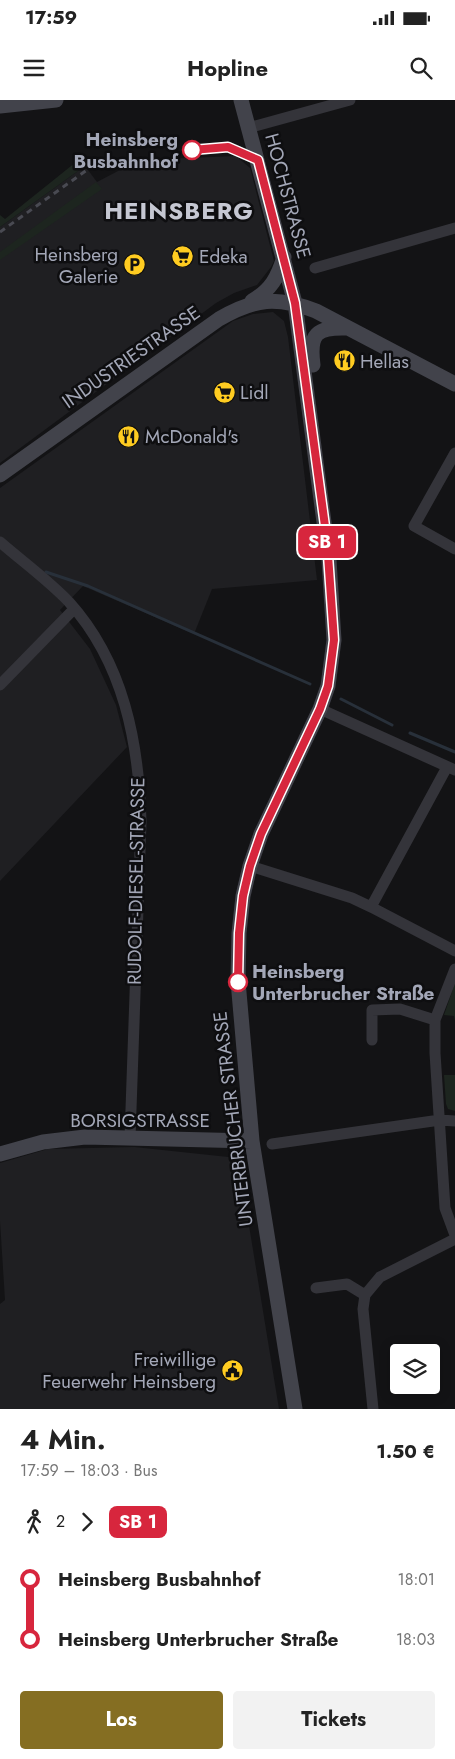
<!DOCTYPE html>
<html lang="de">
<head>
<meta charset="utf-8">
<style>
	body { margin:0; font-family:Jost,sans-serif; background:#f2f2f2; color:#222; height:100vh; display:flex; flex-direction:column; font-size:19px; white-space:nowrap }
	* { box-sizing:border-box; margin:0 }
	p { font-size:16px; color:#767676 }
	.icon { flex:none; width:28px; height:28px; fill:none; stroke:currentColor; stroke-width:2; stroke-linecap:round; stroke-linejoin:round }
	.map { position:relative; height:1309px; overflow:hidden }
	.sheet { display:flex; flex-direction:column; background:#fff; flex:1 }
	.sheet>* { flex:none }
	.badge { padding:0 10px; border-radius:8px; font-size:18px; line-height:32px }
	.fabs { position:absolute; left:390px; top:1244px; display:grid; gap:10px }
	.fabs a { display:grid; place-items:center; width:50px; height:50px; border-radius:5px; background:#fff; box-shadow:0 2px 12px #0003; font-size:25px }
	.map>.badge { position:absolute; translate:-50% -50%; box-shadow:0 0 0 2px #fff }
	.legs { display:flex; align-items:center; gap:8px; height:55px; padding:0 20px; font-size:16px }
	.legs p { margin-inline-start:auto }
	.overview { display:flex; align-items:center; justify-content:space-between; height:85px; padding:0 20px }
	h1 { font-size:28px; font-weight:700; line-height:38px }
	.action { display:flex; gap:10px; margin-top:auto; padding:10px 20px }
	.action a { flex:1; height:58px; border-radius:5px; background:#856e22; color:#fff; font-size:20px; font-weight:700; line-height:58px; text-align:center }
	.action a+a { background:#f2f2f2; color:#222 }
	ul { padding:0 20px; list-style:none }
	li { display:flex; align-items:center; gap:18px; height:60px; font-size:19px }
	li i { display:grid; place-items:center; width:8px; height:100%; margin:0 6px; background:currentColor }
	li i::after { content:''; width:12px; height:12px; margin:-6px; border:4px solid; border-radius:50%; background:#fff }
	li p { margin-inline-start:auto }
	li:first-child i { background:linear-gradient(#0000 50%,currentColor 0) }
	li:last-child i { background:linear-gradient(currentColor 50%,#0000 0) }
	.status { display:flex; justify-content:space-between; align-items:center; height:35px; padding:0 25px; background:#fff; direction:ltr }
	.status svg { height:14px; fill:currentColor }
	header { display:flex; justify-content:space-between; align-items:center; height:65px; padding:0 20px; background:#fff; font-size:22px; font-weight:700 }
	.map>svg:first-child { display:block }
	.built { fill:#1f1f22 }
	.green { fill:#1d251f }
	.lines { fill:none; stroke-linecap:round; stroke-linejoin:round }
	.stream { stroke:#28303a; stroke-width:3 }
	.street { stroke:#34343a; stroke-width:11 }
	.secondary { stroke:#42434b; stroke-width:15 }
	.rail { stroke:#494a52; stroke-width:3; stroke-dasharray:6 5; stroke-linecap:butt }
	.line-1-casing { stroke:#fff; stroke-width:11 }
	.line-1 { stroke:#d7263d; stroke-width:8 }
	.stop-1-dot { fill:#fff; stroke:#d7263d; stroke-width:2.5 }
	.labels { text-anchor:middle; dominant-baseline:central; stroke-width:5; stroke-linejoin:round; paint-order:stroke }
	.stop-label { font-size:19px; font-weight:bold; fill:#a3a7b7; stroke:#0e0e10; text-anchor:end }
	.street-label { font-size:19px; fill:#a3a7b7; stroke:#0e0e10 }
	.poi-label { font-size:19px; fill:#a3a7b7; stroke:#0e0e10; text-anchor:start }
	.district-label { font-size:24px; font-weight:bold; letter-spacing:1px; fill:#c5c7d2; stroke:#0e0e10 }
</style>
</head>
<body>
<div class="status"><b>17:59</b><svg viewBox="0 0 49 12"><path d="M0 12V9h3v3zM5 12V6h3v6zM10 12V3h3v9zM15 12V0h3v12zM26 1h20v11H26zM47 4h2v5h-2z"/></svg></div>
<header><svg class="icon" aria-label="menu" viewBox="0 0 24 24"><path d="M4 6h16M4 12h16M4 18h16"/></svg>Hopline<svg class="icon" aria-label="search" viewBox="0 0 24 24"><circle cx="10" cy="10" r="6"/><path d="M15 15l6 6"/></svg></header>
<div class="map">
<svg width="455" height="1309" viewBox="0 0 455 1309">
	<rect width="100%" height="100%" fill="#131315"/>
	<path class="built" d="M236,56L250,68L274,161L271,167L257,185L234,193L216,203L0,363V127L85,66L97,82L139,60Z
		M273,212L284,221L288,237L317,480L212,489L194,534L83,486L60,510L90,549L116,605L127,647L0,781V388L233,221L253,214Z
		M134,1047L238,1058L279,1309H0V1204L5,1200L0,1121V1063L48,1049Z"/>
	<path class="green" d="M76,62L85,66L0,127V115L5,119Z
		M96,82L102,89L0,160V152Z
		M455,883V921L454,916L444,915Z
		M444,975H455V1011L448,1009L446,1004Z"/>
	<g class="lines">
		<path class="stream" d="M46,472L88,486L310,584
			M341,599L392,625
			M410,633L455,652"/>
		<path class="street" d="M248,28L350,0
			M315,168L455,128
			M455,353L414,426L455,449
			M0,442C23,462 48,480 69,502C124,563 139,643 141,722L130,1038
			M0,585L74,509
			M320,609L455,670
			M447,667L371,807L455,851
			M250,766L352,798L371,807
			M455,869L435,920V953L445,1108L455,1135
			M372,940V910L400,909L435,920
			M272,1044L440,1020L455,1021
			M316,1188L347,1184L365,1195
			M373,1309L363,1209L365,1195L380,1177L455,1139"/>
		<path class="secondary" d="M241,0L295,203L329,460L334,540L328,586L320,609L261,734L250,766L243,796L239,833L238,881L252,1041L295,1309
			M0,6L56,0
			M252,201C271,190 278,177 284,157
			M313,265C309,234 316,227 347,228
			M0,375L219,219C255,198 277,196 316,211L455,284
			M0,1054L43,1042L85,1037L252,1041"/>
		<path class="rail" d="M0,132L87,70"/>
	</g>
	<g class="lines">
		<defs>
			<path id="line-1" d="M192,50L228,47L258,60L295,203L327,441L334,540L328,586L320,609L261,734L250,766L243,796L239,833L238,882"/>
		</defs>
		<use href="#line-1" class="line-1-casing"/>
		<use href="#line-1" class="line-1"/>
	</g>
	<defs>
		<symbol id="supermarket-disc" viewBox="-11 -11 22 22"><circle r="9.5" fill="#ffcc21" stroke="#0e0e10"/><path d="M-6-5.5h2.5l.6 2H6L4.5 2H-2.5L-4.4-4H-6ZM-1.5 3.2a1.3 1.3 0 1 0 .1 0ZM3 3.2a1.3 1.3 0 1 0 .1 0Z" fill="#111"/></symbol>
		<symbol id="parking-disc" viewBox="-11 -11 22 22"><circle r="9.5" fill="#ffcc21" stroke="#0e0e10"/><path d="M-3.5-5.5H1a3.5 3.5 0 0 1 0 7H-1V5.5H-3.5ZM-1-3.4V-.6H.8a1.4 1.4 0 0 0 0-2.8Z" fill="#111"/></symbol>
		<symbol id="restaurant-disc" viewBox="-11 -11 22 22"><circle r="9.5" fill="#ffcc21" stroke="#0e0e10"/><path d="M-5-6h1v4h1v-4h1v4h1v-4h1v5L-1.5 .5V6h-2V.5L-5-1ZM5-6V6H3V1.5H1.5Q1.5-4 5-6Z" fill="#111"/></symbol>
		<symbol id="civic-disc" viewBox="-11 -11 22 22"><circle r="9.5" fill="#ffcc21" stroke="#0e0e10"/><path d="M-.6-6.5H3V-4.5H.6V-3L4-1V1h2V6H-6V1h2V-1L-.6-3ZM-1.2 2.5V6h2.4V2.5Z" fill="#111"/></symbol>
	</defs>
	<g fill-rule="evenodd">
		<use href="#supermarket-disc" x="170" y="144" width="25" height="25"/>
		<use href="#parking-disc" x="122" y="152" width="25" height="25"/>
		<use href="#restaurant-disc" x="332" y="248" width="25" height="25"/>
		<use href="#supermarket-disc" x="212" y="280" width="25" height="25"/>
		<use href="#restaurant-disc" x="116" y="324" width="25" height="25"/>
		<use href="#civic-disc" x="220" y="1258" width="25" height="25"/>
	</g>
	<g class="stop-1-dot">
		<circle cx="192" cy="50" r="9"/>
		<circle cx="238" cy="882" r="9"/>
	</g>
	<g class="labels">
		<g class="stop-label">
			<text x="178" y="39">Heinsberg<tspan x="178" dy="22">Busbahnhof</tspan></text>
			<text x="252" y="871" text-anchor="start">Heinsberg<tspan x="252" dy="22">Unterbrucher Straße</tspan></text>
		</g>
		<g class="street-label">
			<text transform="translate(288 96) rotate(75)">HOCHSTRASSE</text>
			<text transform="translate(131 257) rotate(-35)">INDUSTRIESTRASSE</text>
			<text transform="translate(136 781) rotate(-89)">RUDOLF-DIESEL-STRASSE</text>
			<text transform="translate(233 1019) rotate(-97)">UNTERBRUCHER STRASSE</text>
			<text x="140" y="1020">BORSIGSTRASSE</text>
		</g>
		<g class="poi-label">
			<text x="118" y="154" text-anchor="end">Heinsberg<tspan x="118" dy="22">Galerie</tspan></text>
			<text x="199" y="156">Edeka</text>
			<text x="360" y="261">Hellas</text>
			<text x="240" y="292">Lidl</text>
			<text x="145" y="336">McDonald's</text>
			<text x="216" y="1259" text-anchor="end">Freiwillige<tspan x="216" dy="22">Feuerwehr Heinsberg</tspan></text>
		</g>
		<g class="district-label">
			<text x="179" y="110">HEINSBERG</text>
		</g>
	</g>
</svg>
<div class="fabs">
<a><svg class="icon" aria-label="layers" viewBox="0 0 24 24"><path d="M12 4l9 5-9 5-9-5zM3 14l9 5 9-5"/></svg></a>
</div>
<b class="badge" style="left:327px;top:442px;background:#d7263d;color:#fff">SB 1</b>
</div>
<section class="sheet">
<div class="overview"><div><h1>4 Min.</h1><p>17:59 – 18:03 · Bus</p></div><b>1.50 €</b></div>
<div class="legs"><svg class="icon" aria-label="walk" viewBox="0 0 24 24"><circle cx="13" cy="4" r="2"/><path d="M13 8l-2 6 4 7M11 14l-3 7M7 12l3-4h3l4 4"/></svg>2<svg class="icon" aria-label="forward" viewBox="0 0 24 24"><path d="M9 5l7 7-7 7"/></svg><b class="badge" style="background:#d7263d;color:#fff">SB 1</b></div>
<ul>
<li><i style="color:#d7263d"></i><b>Heinsberg Busbahnhof</b><p>18:01</p></li>
<li><i style="color:#d7263d"></i><b>Heinsberg Unterbrucher Straße</b><p>18:03</p></li>
</ul>
<div class="action"><a>Los</a><a>Tickets</a></div>
</section>
</body>
</html>
